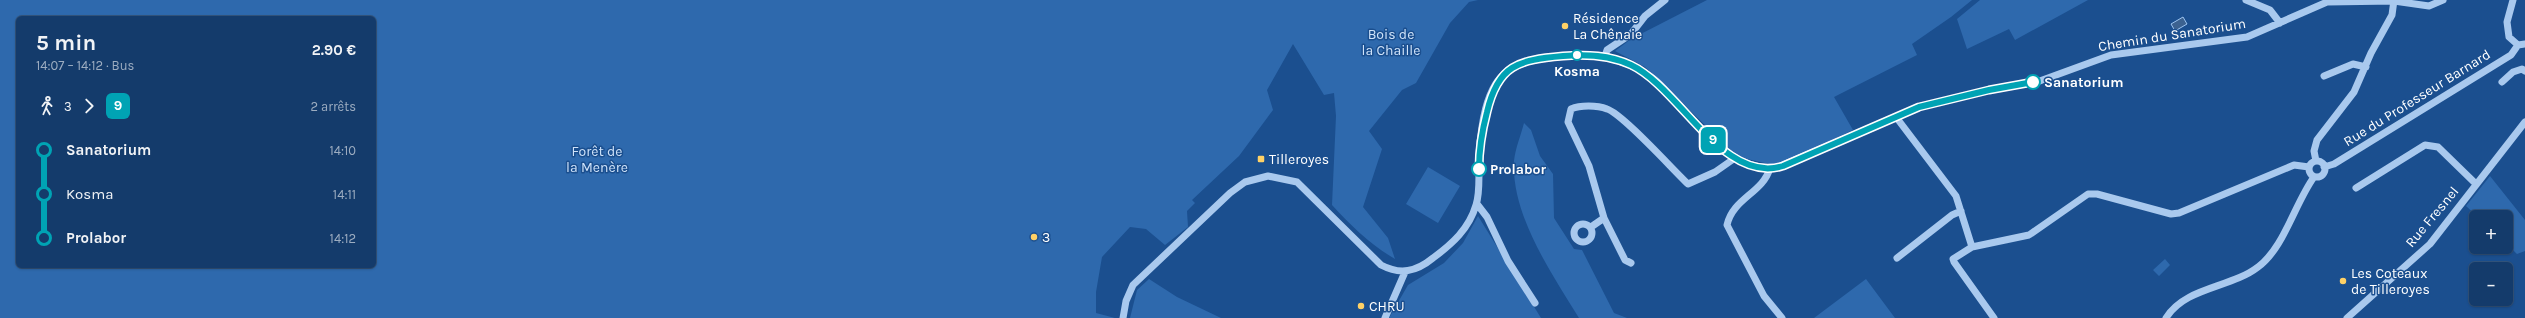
<!DOCTYPE html>
<html lang="fr">
<head>
<meta charset="utf-8">
<style>
	body { margin:0; font-family:Karla,sans-serif; background:#214673; color:#f1f3f6; height:100vh; display:flex; flex-direction:column; font-size:15px; white-space:nowrap }
	* { box-sizing:border-box; margin:0 }
	p { font-size:13px; color:#9dadc1 }
	.icon { flex:none; width:22px; height:22px; fill:none; stroke:currentColor; stroke-width:2; stroke-linecap:round; stroke-linejoin:round }
	.map { position:relative; flex:1; overflow:hidden }
	.drawer { position:absolute; left:16px; top:16px; width:360px; height:252px; display:flex; flex-direction:column; background:#143b6b; border-radius:6px; box-shadow:0 1px 3px #0004,0 0 0 1px #33557e }
	.drawer>* { flex:none }
	.badge { padding:0 8px; border-radius:6px; font-size:14px; line-height:26px }
	.tools { position:absolute; left:2469px; top:210px; display:grid; gap:8px }
	.tools a { display:grid; place-items:center; width:44px; height:44px; border-radius:6px; background:#143b6b; box-shadow:0 1px 3px #0004,0 0 0 1px #33557e; font-size:20px }
	.map>.badge { position:absolute; translate:-50% -50%; box-shadow:0 0 0 2px #fff }
	.legs { display:flex; align-items:center; gap:6px; height:44px; padding:0 20px; font-size:13px }
	.legs p { margin-inline-start:auto }
	.overview { display:flex; align-items:center; justify-content:space-between; height:68px; padding:0 20px }
	h1 { font-size:22px; font-weight:700; line-height:30px }
	ul { padding:0 20px; list-style:none }
	li { display:flex; align-items:center; gap:14px; height:44px; font-size:15px }
	li i { display:grid; place-items:center; width:6px; height:100%; margin:0 5px; background:currentColor }
	li i::after { content:''; width:10px; height:10px; margin:-5px; border:3px solid; border-radius:50%; background:#143b6b }
	li p { margin-inline-start:auto }
	li:first-child i { background:linear-gradient(#0000 50%,currentColor 0) }
	li:last-child i { background:linear-gradient(currentColor 50%,#0000 0) }
	.map>svg:first-child { display:block }
	.green { fill:#2e69ad; fill-rule:evenodd }
	.water { fill:#3c6290; stroke:#9cc4f0 }
	.lines { fill:none; stroke-linecap:round; stroke-linejoin:round }
	.minor { stroke:#a9c9ee; stroke-width:7 }
	.line-1-casing { stroke:#fff; stroke-width:9 }
	.line-1 { stroke:#00a3b4; stroke-width:6 }
	.poi-dot { fill:#ffd166; stroke:#1b4f8f; stroke-width:1.5 }
	.stop-1-dot { fill:#fff; stroke:#00a3b4; stroke-width:2 }
	.labels { text-anchor:middle; dominant-baseline:central; stroke-width:3; stroke-linejoin:round; paint-order:stroke }
	.poi-label { font-size:14px; fill:#fff; stroke:#1b4f8f; text-anchor:start }
	.park-label { font-size:14px; fill:#cfe3fa; stroke:#1b4f8f }
	.street-label { font-size:14px; fill:#fff; stroke:#1b4f8f }
	.stop-label { font-size:14px; font-weight:bold; fill:#fff; stroke:#1b4f8f; text-anchor:start }
</style>
</head>
<body>
<div class="map">
<svg width="2525" height="318" viewBox="0 0 2525 318">
	<rect width="100%" height="100%" fill="#1b4f8f"/>
	<path class="green" d="M0,0H1478L1469,2L1450,23L1416,83L1402,90L1369,131L1382,149L1363,207L1388,238L1395,259C1371,245 1351,226 1332,205L1336,116L1334,93L1324,95L1293,44L1267,90L1273,110L1239,156L1192,200L1195,203L1187,211L1188,227L1165,245L1146,229L1130,227L1102,257L1096,292V313L1115,318H0ZM18,18H374V266H18Z
		M1707,0H1972L1951,17L1912,44L1917,55L1834,97L1853,130L1790,160L1774,165L1738,157L1645,67L1615,51L1631,39Z
		M1980,0H2088L2015,40L2009,29L1967,49L1957,19Z
		M1524,123L1531,130L1540,156L1553,174L1554,218L1574,249L1582,250L1614,313L1627,318H1579C1552,274 1511,215 1514,161C1515,149 1521,135 1524,123Z
		M1428,167L1460,186L1438,223L1406,204Z
		M2490,176L2525,220V251L2517,254L2506,243V217H2478L2466,206Z
		M1478,216L1541,318H1389L1408,285L1444,263L1463,243Z
		M2165,259L2170,265L2159,276L2153,270Z
		M1149,279L1177,297L1221,318H1130L1137,290Z
		M1866,279L1895,318H1814Z"/>
	<path class="water" d="M2183,17L2187,24L2175,31L2171,24Z"/>
	<g class="lines">
		<path class="minor" d="M2246,0L2270,10L2280,23
			M2513,0L2507,22L2509,37L2518,45L2525,44
			M1605,56L1607,50L1631,34L1645,16L1665,0
			M2324,76L2353,64L2366,67
			M2502,82L2513,72L2522,69L2525,71
			M1896,117L1956,196L1972,247L2029,235L2088,194H2097L2171,214L2179,213L2294,165L2309,167
			M2309 169a8 8 0 1 1 16 0a8 8 0 1 1-16 0Z
			M2316,161L2314,151L2317,140L2354,92L2371,53L2392,15L2394,0
			M2324,167L2334,164L2511,55L2518,45
			M1770,168C1763,193 1733,198 1727,225L1764,296L1782,318
			M2356,188L2425,145L2438,147L2476,184
			M1477,204L1487,217L1508,261L1535,303
			M1574 233a9 9 0 1 1 18 0a9 9 0 1 1-18 0Z
			M1591,227L1604,218
			M1972,247L1953,259L1954,262L1994,318
			M1897,258L1952,215L1961,211
			M1631,263L1625,260L1604,218L1589,166L1568,122L1571,109C1580,105 1597,105 1607,109C1623,114 1673,170 1688,184L1715,172L1735,158
			M1123,318L1126,301L1133,285L1230,193L1245,182L1268,176L1297,182L1381,265C1400,275 1416,272 1433,258C1452,244 1469,229 1476,205C1481,190 1478,171 1479,154C1481,129 1485,86 1508,71C1525,59 1546,58 1566,56C1598,53 1625,59 1651,77C1659,82 1665,90 1671,96C1701,127 1729,170 1776,168L1919,107L1989,90L2037,82L2111,55L2247,37L2327,2L2394,1L2429,6L2443,0
			M1385,318L1405,272
			M2166,318C2185,287 2231,288 2258,267C2284,248 2295,203 2314,177
			M2347,318L2430,244L2525,122"/>
	</g>
	<g class="lines">
		<defs>
			<path id="line-1" d="M1479,169C1479,149 1482,131 1487,112C1498,65 1518,60 1563,56C1587,54 1609,55 1631,65C1680,88 1723,185 1783,166L1919,107L1989,90L2033,82"/>
		</defs>
		<use href="#line-1" class="line-1-casing"/>
		<use href="#line-1" class="line-1"/>
	</g>
	<g class="poi-dot">
		<circle cx="1565" cy="26" r="4"/>
		<rect x="1257" y="155" width="8" height="8" rx="2"/>
		<circle cx="1034" cy="237" r="4"/>
		<circle cx="2343" cy="281" r="4"/>
		<circle cx="1361" cy="306" r="4"/>
	</g>
	<g class="stop-1-dot">
		<circle cx="1577" cy="55" r="5"/>
		<circle cx="2033" cy="82" r="7"/>
		<circle cx="1479" cy="169" r="7"/>
	</g>
	<g class="labels">
		<g class="poi-label">
			<text x="1573" y="18">Résidence<tspan x="1573" dy="16">La Chênaie</tspan></text>
			<text x="1269" y="159">Tilleroyes</text>
			<text x="1042" y="237">3</text>
			<text x="2351" y="273">Les Coteaux<tspan x="2351" dy="16">de Tilleroyes</tspan></text>
			<text x="1369" y="306">CHRU</text>
		</g>
		<g class="park-label">
			<text x="1391" y="34">Bois de<tspan x="1391" dy="16">la Chaille</tspan></text>
			<text x="597" y="151">Forêt de<tspan x="597" dy="16">la Menère</tspan></text>
		</g>
		<g class="street-label">
			<text transform="translate(2172 35) rotate(-9)">Chemin du Sanatorium</text>
			<text transform="translate(2417 98) rotate(-32)">Rue du Professeur Barnard</text>
			<text transform="translate(2432 217) rotate(-50)">Rue Fresnel</text>
		</g>
		<g class="stop-label">
			<text x="1577" y="71" text-anchor="middle">Kosma</text>
			<text x="2044" y="82">Sanatorium</text>
			<text x="1490" y="169">Prolabor</text>
		</g>
	</g>
</svg>
<div class="tools">
<a>+</a>
<a>−</a>
</div>
<b class="badge" style="left:1713px;top:140px;background:#00a3b4;color:#fff">9</b>
<section class="drawer">
<div class="overview"><div><h1>5 min</h1><p>14:07 – 14:12 · Bus</p></div><b>2.90 €</b></div>
<div class="legs"><svg class="icon" aria-label="walk" viewBox="0 0 24 24"><circle cx="13" cy="4" r="2"/><path d="M13 8l-2 6 4 7M11 14l-3 7M7 12l3-4h3l4 4"/></svg>3<svg class="icon" aria-label="forward" viewBox="0 0 24 24"><path d="M9 5l7 7-7 7"/></svg><b class="badge" style="background:#00a3b4;color:#fff">9</b><p>2 arrêts</p></div>
<ul>
<li><i style="color:#00a3b4"></i><b>Sanatorium</b><p>14:10</p></li>
<li><i style="color:#00a3b4"></i><span>Kosma</span><p>14:11</p></li>
<li><i style="color:#00a3b4"></i><b>Prolabor</b><p>14:12</p></li>
</ul>
</section>
</div>
</body>
</html>
